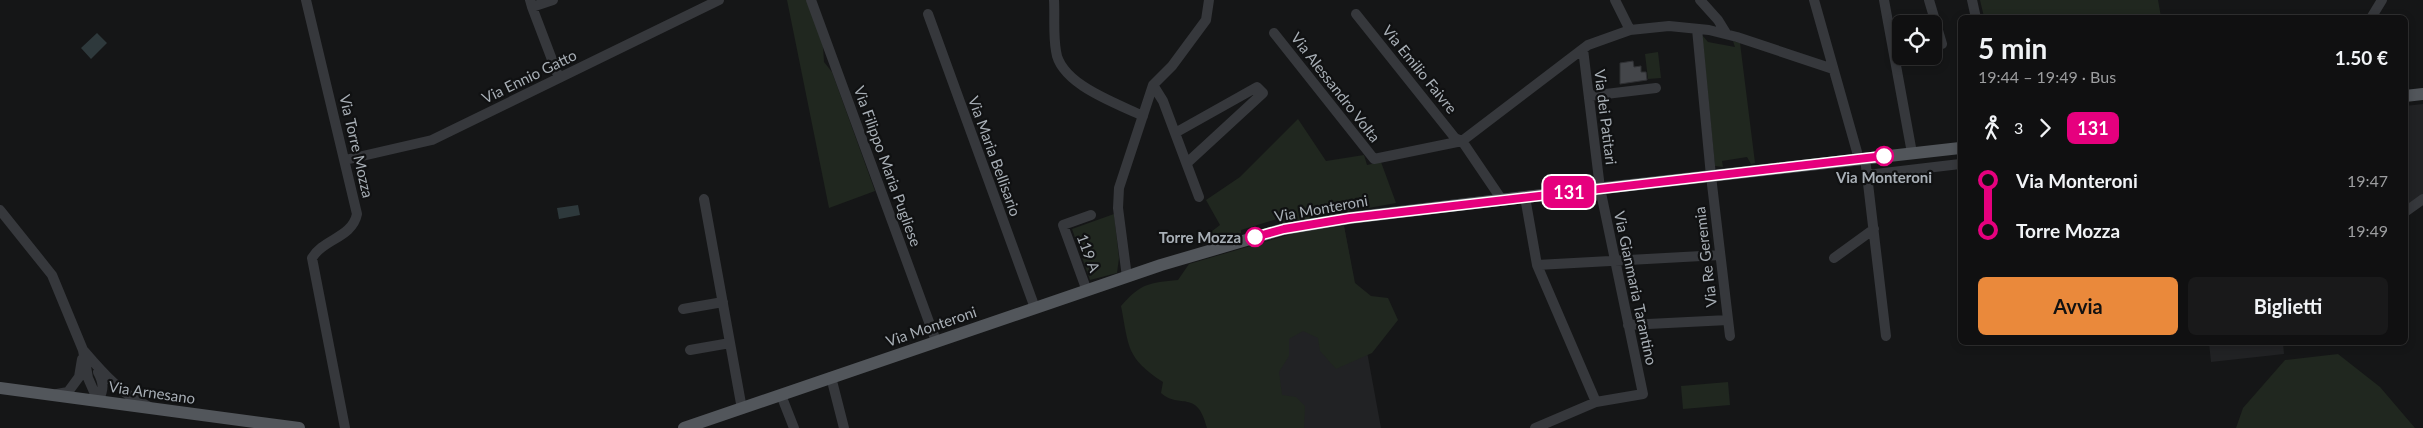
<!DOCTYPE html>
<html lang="it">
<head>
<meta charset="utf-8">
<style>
	body { margin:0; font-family:Lato,sans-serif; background:#19191a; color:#f1f3f6; height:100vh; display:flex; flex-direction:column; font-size:19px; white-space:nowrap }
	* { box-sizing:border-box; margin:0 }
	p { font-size:16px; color:#9c9d9f }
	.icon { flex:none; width:28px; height:28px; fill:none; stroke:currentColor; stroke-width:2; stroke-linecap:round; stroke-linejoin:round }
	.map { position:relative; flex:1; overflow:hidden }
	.panel { position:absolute; left:1958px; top:15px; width:450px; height:330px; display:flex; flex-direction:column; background:#101011; border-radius:8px; box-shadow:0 2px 8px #0003,0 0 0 1px #303031 }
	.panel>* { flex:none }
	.badge { padding:0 10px; border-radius:8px; font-size:18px; line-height:32px }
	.fabs { position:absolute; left:1892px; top:15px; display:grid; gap:10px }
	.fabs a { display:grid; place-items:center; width:50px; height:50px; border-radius:8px; background:#101011; box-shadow:0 2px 8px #0003,0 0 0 1px #303031; font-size:25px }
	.map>.badge { position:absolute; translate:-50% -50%; box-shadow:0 0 0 2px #fff }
	.legs { display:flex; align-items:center; gap:8px; height:55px; padding:0 20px; font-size:16px }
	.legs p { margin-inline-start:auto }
	.overview { display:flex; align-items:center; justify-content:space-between; height:85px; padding:0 20px }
	h1 { font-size:28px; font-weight:700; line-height:38px }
	.cta { display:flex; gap:10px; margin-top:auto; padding:10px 20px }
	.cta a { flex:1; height:58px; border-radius:8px; background:#ea893b; color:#111; font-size:20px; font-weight:700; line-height:58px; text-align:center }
	.cta a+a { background:#19191a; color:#f1f3f6 }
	ul { padding:0 20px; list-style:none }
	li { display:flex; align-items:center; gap:18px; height:50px; font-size:19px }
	li i { display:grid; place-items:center; width:8px; height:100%; margin:0 6px; background:currentColor }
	li i::after { content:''; width:12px; height:12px; margin:-6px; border:4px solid; border-radius:50%; background:#101011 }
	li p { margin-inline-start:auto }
	li:first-child i { background:linear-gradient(#0000 50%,currentColor 0) }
	li:last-child i { background:linear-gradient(currentColor 50%,#0000 0) }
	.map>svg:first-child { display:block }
	.built { fill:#212224 }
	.green { fill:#20271f }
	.water { fill:#2e393c }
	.building { fill:#44464a; stroke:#2f3033 }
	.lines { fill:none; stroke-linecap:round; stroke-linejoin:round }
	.minor { stroke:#36383c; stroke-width:10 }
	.major { stroke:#52565b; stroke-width:12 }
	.line-1-casing { stroke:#fff; stroke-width:11 }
	.line-1 { stroke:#e6007e; stroke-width:8 }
	.stop-1-dot { fill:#fff; stroke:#e6007e; stroke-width:2.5 }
	.labels { text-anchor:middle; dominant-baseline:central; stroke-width:4.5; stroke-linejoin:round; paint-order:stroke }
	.street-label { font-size:15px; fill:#a8afb6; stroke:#101112 }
	.stop-label { font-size:15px; font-weight:bold; fill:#a8afb6; stroke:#101112 }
</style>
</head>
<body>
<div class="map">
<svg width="2423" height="428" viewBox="0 0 2423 428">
	<rect width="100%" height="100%" fill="#151617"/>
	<path class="built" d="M2423,104V195L2405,206V106Z
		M1344,226L1381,428H1257L1295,233Z
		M2209,343H2283L2284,354L2211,362Z"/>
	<path class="green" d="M787,0H807L823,46L824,62L832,72L875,191L829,208Z
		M1980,0H2158L2161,17H1984Z
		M1702,35L1708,42L1735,47L1733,41L1740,43L1755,163L1751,164L1747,157L1722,161L1723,167L1715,166Z
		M1658,52L1661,78L1648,79L1645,54Z
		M1298,119L1326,161L1364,155L1367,165L1381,162L1396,203L1280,224L1277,219L1241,230V233L1209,241L1211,232L1220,225L1206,200L1240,177Z
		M1114,214L1119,258L1117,273L1090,280L1072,229Z
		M1344,226L1355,283L1371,296L1388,298L1398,320L1372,353L1336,369L1320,351L1318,338L1303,331L1289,339V356L1279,372L1282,395L1296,397L1305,406L1304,428H1207C1197,388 1180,410 1161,393L1163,382C1126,358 1129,347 1121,306C1141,283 1149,283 1178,280L1189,264L1295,233Z
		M2338,354L2380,387L2415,428H2236L2243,408L2285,360Z
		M1728,382L1730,405L1683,409L1681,386Z"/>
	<path class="water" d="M97,33L107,43L91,59L81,48Z
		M578,205L580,215L559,219L557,208Z"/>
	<path class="building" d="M1633,61L1634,67L1641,66V72H1646L1647,80L1620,84V63Z"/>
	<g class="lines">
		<path class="minor" d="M306,0L357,214C352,238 323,239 312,258L345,428
			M530,0L532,7L553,0
			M811,0L936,341
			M1054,0C1055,17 1053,34 1056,51C1060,84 1116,103 1143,116
			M1615,0L1630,30
			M1700,0L1718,20L1726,33
			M1814,0L1859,159
			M1884,0L1912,153
			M1929,0L1942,44L1934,45
			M1972,0L1976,18
			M532,7L559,78
			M928,14L1035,308
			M1356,14L1455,138L1462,141
			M2371,18L2382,0
			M1697,29L1711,176L1730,336
			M1274,33L1374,159L1462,141
			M1153,85L1163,101L1199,197
			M1589,96L1656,88
			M1175,133L1257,87L1263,93L1187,163
			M1865,158L1886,336
			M345,160L432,140L719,0
			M1867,175L1960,164
			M1525,197L1537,265L1596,402
			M704,199L742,409
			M1502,200L1462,141L1588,45L1630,30L1669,26L1709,30L1737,37L1833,69
			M0,210L52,275L83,350L88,378L98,401
			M2405,212L2423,199
			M1834,258L1874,229
			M1537,265L1720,255
			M1127,277L1118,208L1119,188L1153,85L1172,66L1206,20L1209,0
			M1087,291L1063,225L1091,215
			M683,309L723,302
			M1628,325L1728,320
			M690,350L730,343
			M84,351C102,372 122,395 148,406
			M831,377L844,428
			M57,394L68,392L79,377L82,359
			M781,395L794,428
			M98,401C104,390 104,383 98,372
			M1535,428L1596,402L1643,394L1600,188L1583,49"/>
		<path class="major" d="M2405,96L2423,94
			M0,388L299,428
			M684,428L1161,265L1284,229L1350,218L1525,197L1960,148"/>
	</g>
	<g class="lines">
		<defs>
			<path id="line-1" d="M1255,237L1284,229L1350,218L1884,156"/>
		</defs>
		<use href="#line-1" class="line-1-casing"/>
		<use href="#line-1" class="line-1"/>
	</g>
	<g class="stop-1-dot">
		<circle cx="1884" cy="156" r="9"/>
		<circle cx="1255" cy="237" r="9"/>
	</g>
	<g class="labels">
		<g class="street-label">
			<text transform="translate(1420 69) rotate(51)">Via Emilio Faivre</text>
			<text transform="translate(529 76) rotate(-26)">Via Ennio Gatto</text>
			<text transform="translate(1336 87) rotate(52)">Via Alessandro Volta</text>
			<text transform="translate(1606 117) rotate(83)">Via dei Patitari</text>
			<text transform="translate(357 146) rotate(77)">Via Torre Mozza</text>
			<text transform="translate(995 156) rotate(70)">Via Maria Bellisario</text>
			<text transform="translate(888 166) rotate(70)">Via Filippo Maria Pugliese</text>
			<text transform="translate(1321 208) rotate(-10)">Via Monteroni</text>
			<text transform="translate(1089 253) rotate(70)">119 A</text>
			<text transform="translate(1705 257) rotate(-97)">Via Re Geremia</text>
			<text transform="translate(1636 288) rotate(78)">Via Gianmaria Tarantino</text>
			<text transform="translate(931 326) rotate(-19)">Via Monteroni</text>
			<text transform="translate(152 392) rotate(8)">Via Arnesano</text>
		</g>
		<g class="stop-label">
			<text x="1884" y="177">Via Monteroni</text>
			<text x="1241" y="237" text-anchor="end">Torre Mozza</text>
		</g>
	</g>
</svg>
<div class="fabs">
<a><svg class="icon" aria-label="locate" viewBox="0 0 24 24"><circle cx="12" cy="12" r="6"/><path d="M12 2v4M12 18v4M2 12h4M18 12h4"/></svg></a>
</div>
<b class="badge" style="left:1569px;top:192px;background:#e6007e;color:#fff">131</b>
<section class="panel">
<div class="overview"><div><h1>5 min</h1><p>19:44 – 19:49 · Bus</p></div><b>1.50 €</b></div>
<div class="legs"><svg class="icon" aria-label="walk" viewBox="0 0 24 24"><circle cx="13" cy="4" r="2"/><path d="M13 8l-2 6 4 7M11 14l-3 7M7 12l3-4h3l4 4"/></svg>3<svg class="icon" aria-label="forward" viewBox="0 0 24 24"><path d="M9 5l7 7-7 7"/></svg><b class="badge" style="background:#e6007e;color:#fff">131</b></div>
<ul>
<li><i style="color:#e6007e"></i><b>Via Monteroni</b><p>19:47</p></li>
<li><i style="color:#e6007e"></i><b>Torre Mozza</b><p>19:49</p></li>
</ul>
<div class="cta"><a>Avvia</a><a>Biglietti</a></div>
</section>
</div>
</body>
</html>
